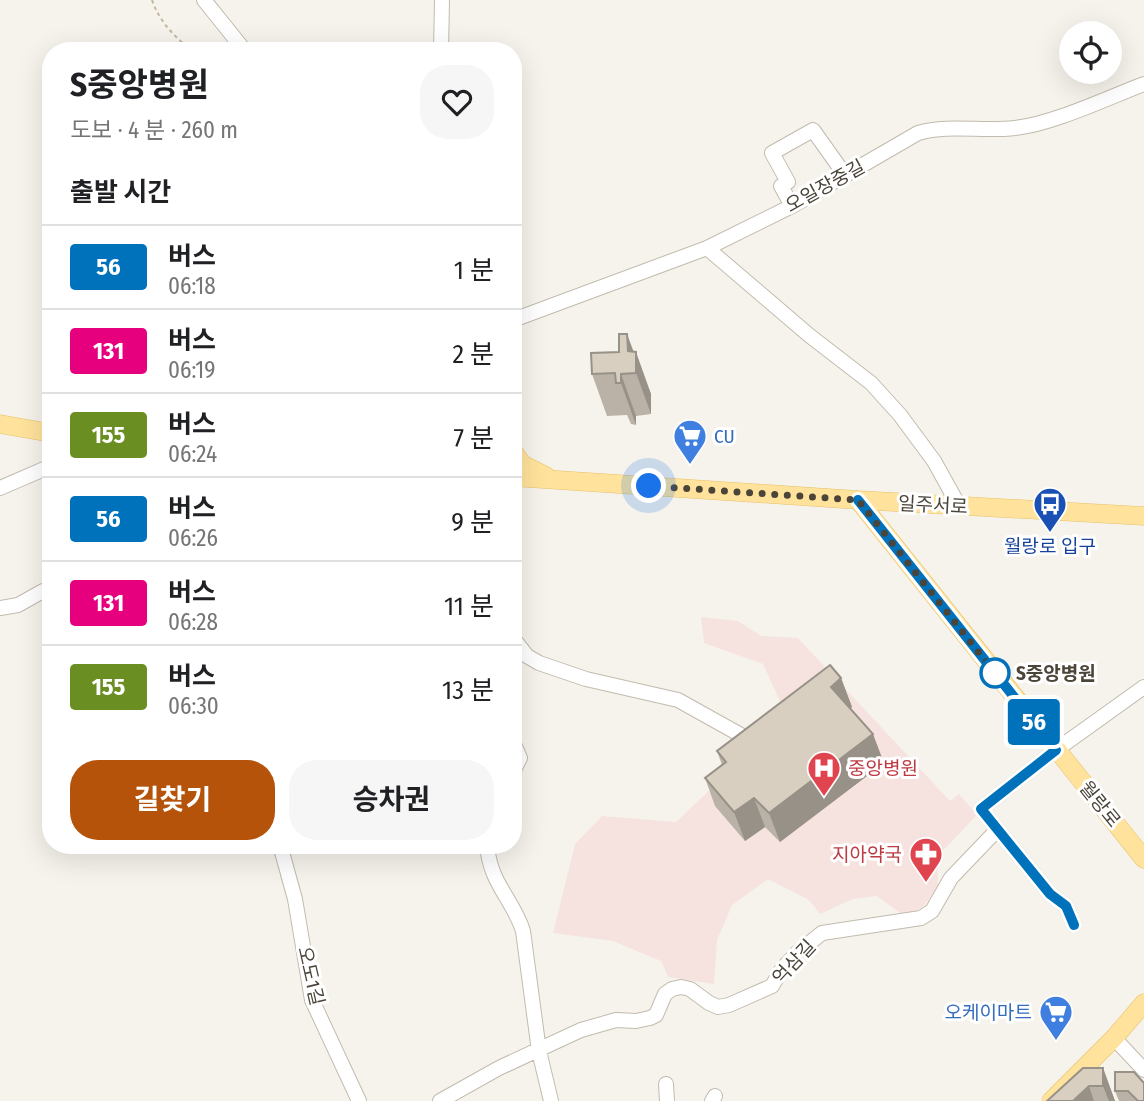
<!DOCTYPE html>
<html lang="ko">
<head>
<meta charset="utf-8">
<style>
	body { margin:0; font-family:"Fira Sans Condensed","Noto Sans KR",sans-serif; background:#f6f6f6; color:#202124; height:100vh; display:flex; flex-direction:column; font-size:26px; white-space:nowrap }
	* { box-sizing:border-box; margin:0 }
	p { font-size:23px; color:#757577 }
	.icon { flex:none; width:38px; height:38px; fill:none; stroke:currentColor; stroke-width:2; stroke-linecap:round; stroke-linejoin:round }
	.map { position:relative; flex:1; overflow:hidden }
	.drawer { position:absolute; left:42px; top:42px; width:480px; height:812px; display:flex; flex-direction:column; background:#fff; border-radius:28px; box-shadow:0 7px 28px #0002 }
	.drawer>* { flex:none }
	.badge { padding:0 14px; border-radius:5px; font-size:24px; line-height:46px }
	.buttons { position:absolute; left:1059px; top:21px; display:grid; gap:14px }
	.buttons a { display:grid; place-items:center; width:63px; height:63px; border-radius:50%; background:#fff; box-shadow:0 7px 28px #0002; font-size:35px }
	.you { position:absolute; width:35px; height:35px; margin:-18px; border:5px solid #fff; border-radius:50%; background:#1a73e8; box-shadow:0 0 0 10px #1a73e833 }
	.map>.badge { position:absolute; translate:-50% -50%; box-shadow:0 0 0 4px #fff }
	h2 { padding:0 28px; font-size:26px; line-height:63px }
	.round { display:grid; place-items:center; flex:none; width:74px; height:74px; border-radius:28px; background:#f6f6f6 }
	.overview { display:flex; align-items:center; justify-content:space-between; height:119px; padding:0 28px }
	h1 { font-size:33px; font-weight:700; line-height:52px }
	.button { display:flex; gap:14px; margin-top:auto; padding:14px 28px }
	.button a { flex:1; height:80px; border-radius:28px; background:#b45309; color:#fff; font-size:28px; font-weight:700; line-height:80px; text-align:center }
	.button a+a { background:#f6f6f6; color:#202124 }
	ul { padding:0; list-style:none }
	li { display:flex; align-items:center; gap:21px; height:84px; padding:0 28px; border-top:2px solid #e0e0e0 }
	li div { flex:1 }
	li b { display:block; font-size:26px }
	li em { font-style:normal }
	li .badge { min-width:77px; font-weight:700; text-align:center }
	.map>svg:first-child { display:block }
	.medical { fill:#f6e3e0 }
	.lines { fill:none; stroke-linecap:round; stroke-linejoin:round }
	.minor-casing { stroke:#c2bbae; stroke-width:16 }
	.major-casing { stroke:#e6c16a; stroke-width:19 }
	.path { stroke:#c4b79f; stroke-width:2; stroke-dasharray:3.5 3.5; stroke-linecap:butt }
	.minor { stroke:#fff; stroke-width:14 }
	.major { stroke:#ffe39c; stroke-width:18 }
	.wall { fill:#bab2a6 }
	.shaded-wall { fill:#979187 }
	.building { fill:#d8cfc1; stroke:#979187; stroke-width:2 }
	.line-casing { stroke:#fff; stroke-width:16 }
	.line { stroke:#0072bc; stroke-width:10 }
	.walk { stroke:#4b4439; stroke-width:7; stroke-dasharray:0 12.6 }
	.stop-dot { fill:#fff; stroke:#0072bc; stroke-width:3.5 }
	.labels { text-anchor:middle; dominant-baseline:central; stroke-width:6; stroke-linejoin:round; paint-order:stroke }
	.street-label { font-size:19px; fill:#4b4439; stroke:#fff }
	.shop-label { font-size:19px; fill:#366cbe; stroke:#fff; text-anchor:start }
	.transit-label { font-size:19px; fill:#164399; stroke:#fff }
	.stop-label { font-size:19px; font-weight:bold; fill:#4b4439; stroke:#fff; text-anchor:start }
	.health-label { font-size:19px; fill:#be3a42; stroke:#fff; text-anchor:start }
</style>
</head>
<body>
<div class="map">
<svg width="1144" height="1101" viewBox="0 0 1144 1101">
	<rect width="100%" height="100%" fill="#f6f3ec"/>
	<path class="medical" d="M701,617L738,621L761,636L798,638L950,801L959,794L977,815L937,857L938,886L923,907L904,916L877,896L853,899L820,914L809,900L768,879L732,905L717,940L714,984L668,977L661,961L613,941L553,933L575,844L602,816L676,822L736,765L785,712L763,664L704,643Z"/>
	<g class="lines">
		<defs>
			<path id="minor" d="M204,0L245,51
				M441,51L442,0
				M792,206L781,186L788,182L772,153L813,130L845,175
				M707,248L810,336L871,383L900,415L934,461L959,506
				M513,320L707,248L792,206L918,133C950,124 982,132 1015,128C1053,124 1107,98 1144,84
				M0,488L51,466
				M0,608L18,605L43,591L51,595
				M513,638L527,656L539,663L586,679L678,700L748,739
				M513,742L520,758L513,772
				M280,845L295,899L312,1000L359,1101
				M487,845C490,884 513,899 523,931L539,1051L551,1101
				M1074,925L1066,906L1050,894L981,809L1056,750L1144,687
				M1114,1038L1144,1070
				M666,1084L667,1101
				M440,1101L499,1068L581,1030L616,1020L636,1021L650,1018L656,1015L665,994L672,989L681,987L690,989L709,1003L718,1007L729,1005L772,986L782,969L797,953L822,933L921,918L932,911L951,878L996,831
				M712,1101L715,1096"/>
			<path id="major" d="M0,424L51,433
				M513,451L522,464L546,476
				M513,477L858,500L1144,516
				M858,500L1144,859
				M1051,1101L1114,1038L1144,1003"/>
		</defs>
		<use href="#minor" class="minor-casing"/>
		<use href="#major" class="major-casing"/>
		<path class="path" d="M152,0C159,21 175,38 193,51"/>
		<use href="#minor" class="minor"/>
		<use href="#major" class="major"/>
	</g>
	<path class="wall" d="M633,352L651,394V414L636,416V425L631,424L627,415L607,416L592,374Z
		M841,678L852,707L850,708L884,763L780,842L765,827L745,841L715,806L705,778L722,765L717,751Z
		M1103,1068L1115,1101H1047Z
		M1144,1083V1101H1119L1115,1091Z"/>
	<path class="shaded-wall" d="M627,334L636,358V352L651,394V414L628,351Z
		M621,374L636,416V425L621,383Z
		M841,678L852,707L842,716L831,687Z
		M873,734L884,763L780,842L769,813Z
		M754,798L765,827L745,841L734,812Z
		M1103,1068L1115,1101H1109L1103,1086Z
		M1089,1086L1094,1101H1073Z"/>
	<path class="building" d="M619,334H627L628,351L636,352V373L621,374V383H616L615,373L592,374L591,353L619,352Z
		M830,665L841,678L831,687L873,734L769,813L754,798L734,812L705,778L726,762L717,751Z
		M1083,1068H1103V1086H1089L1073,1101H1047Z
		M1115,1072H1134L1144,1083V1101H1138L1128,1091H1115Z"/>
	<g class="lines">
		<defs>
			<path id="line" d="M858,500L1056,750L981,809L1050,894L1066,906L1074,925"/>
		</defs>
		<use href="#line" class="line-casing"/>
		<use href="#line" class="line"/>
		<path class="walk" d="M649,486L858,500L995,673"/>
	</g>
	<defs>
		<symbol id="supermarket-pin" viewBox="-11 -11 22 30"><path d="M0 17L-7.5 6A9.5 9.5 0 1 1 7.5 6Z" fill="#3f7fe0" stroke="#fff"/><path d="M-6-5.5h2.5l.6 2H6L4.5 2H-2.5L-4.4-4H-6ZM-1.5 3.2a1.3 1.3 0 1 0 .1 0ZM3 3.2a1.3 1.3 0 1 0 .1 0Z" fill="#fff"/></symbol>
		<symbol id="bus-pin" viewBox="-11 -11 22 30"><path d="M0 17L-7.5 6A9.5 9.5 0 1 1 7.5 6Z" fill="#1a4fb4" stroke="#fff"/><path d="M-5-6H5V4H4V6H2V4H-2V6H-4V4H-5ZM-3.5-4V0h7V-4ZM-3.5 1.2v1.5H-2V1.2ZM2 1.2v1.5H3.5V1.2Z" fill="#fff"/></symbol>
		<symbol id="hospital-pin" viewBox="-11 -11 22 30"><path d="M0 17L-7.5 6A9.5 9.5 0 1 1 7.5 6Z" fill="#e0444e" stroke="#fff"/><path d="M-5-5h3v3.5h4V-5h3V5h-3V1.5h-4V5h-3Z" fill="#fff"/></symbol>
		<symbol id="pharmacy-pin" viewBox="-11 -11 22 30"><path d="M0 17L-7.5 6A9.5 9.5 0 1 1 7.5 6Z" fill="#e0444e" stroke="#fff"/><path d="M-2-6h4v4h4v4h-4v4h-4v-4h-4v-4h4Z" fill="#fff"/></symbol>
	</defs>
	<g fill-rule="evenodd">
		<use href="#supermarket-pin" x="671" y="417" width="38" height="52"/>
		<use href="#bus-pin" x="1031" y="485" width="38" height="52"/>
		<use href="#hospital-pin" x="805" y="749" width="38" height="52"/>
		<use href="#pharmacy-pin" x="907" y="835" width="38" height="52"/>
		<use href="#supermarket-pin" x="1037" y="993" width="38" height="52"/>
	</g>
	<circle class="stop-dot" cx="995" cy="673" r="14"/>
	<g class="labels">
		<g class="street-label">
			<text transform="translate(825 186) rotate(-29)">오일장중길</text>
			<text transform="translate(933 505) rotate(3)">일주서로</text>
			<text transform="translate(1100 804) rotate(51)">월랑로</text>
			<text transform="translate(794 962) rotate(-47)">억삼길</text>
			<text transform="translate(311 976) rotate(77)">오도1길</text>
		</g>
		<g class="shop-label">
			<text x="714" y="436">CU</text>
			<text x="1032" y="1012" text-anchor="end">오케이마트</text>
		</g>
		<g class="transit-label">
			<text x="1050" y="546">월랑로 입구</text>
		</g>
		<g class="stop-label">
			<text x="1016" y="673">S중앙병원</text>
		</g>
		<g class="health-label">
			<text x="848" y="768">중앙병원</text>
			<text x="902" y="854" text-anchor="end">지아약국</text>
		</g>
	</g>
</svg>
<div class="buttons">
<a><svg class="icon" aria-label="locate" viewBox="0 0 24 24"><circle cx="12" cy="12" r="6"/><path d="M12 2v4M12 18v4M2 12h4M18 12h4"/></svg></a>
</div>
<div class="you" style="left:649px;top:486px"></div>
<b class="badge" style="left:1034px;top:722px;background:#0072bc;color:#fff">56</b>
<section class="drawer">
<div class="overview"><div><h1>S중앙병원</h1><p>도보 · 4 분 · 260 m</p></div><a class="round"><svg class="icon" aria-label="heart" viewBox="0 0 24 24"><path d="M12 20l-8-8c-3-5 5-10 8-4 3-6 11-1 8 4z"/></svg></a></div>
<h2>출발 시간</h2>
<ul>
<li><span class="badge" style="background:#0072bc;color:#fff">56</span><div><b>버스</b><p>06:18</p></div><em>1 분</em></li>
<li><span class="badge" style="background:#e6007e;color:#fff">131</span><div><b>버스</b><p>06:19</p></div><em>2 분</em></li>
<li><span class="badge" style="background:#6b8e23;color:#fff">155</span><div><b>버스</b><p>06:24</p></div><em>7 분</em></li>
<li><span class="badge" style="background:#0072bc;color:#fff">56</span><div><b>버스</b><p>06:26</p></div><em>9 분</em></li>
<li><span class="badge" style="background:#e6007e;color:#fff">131</span><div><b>버스</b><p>06:28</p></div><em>11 분</em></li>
<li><span class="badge" style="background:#6b8e23;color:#fff">155</span><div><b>버스</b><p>06:30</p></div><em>13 분</em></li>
</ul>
<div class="button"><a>길찾기</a><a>승차권</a></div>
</section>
</div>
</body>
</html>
